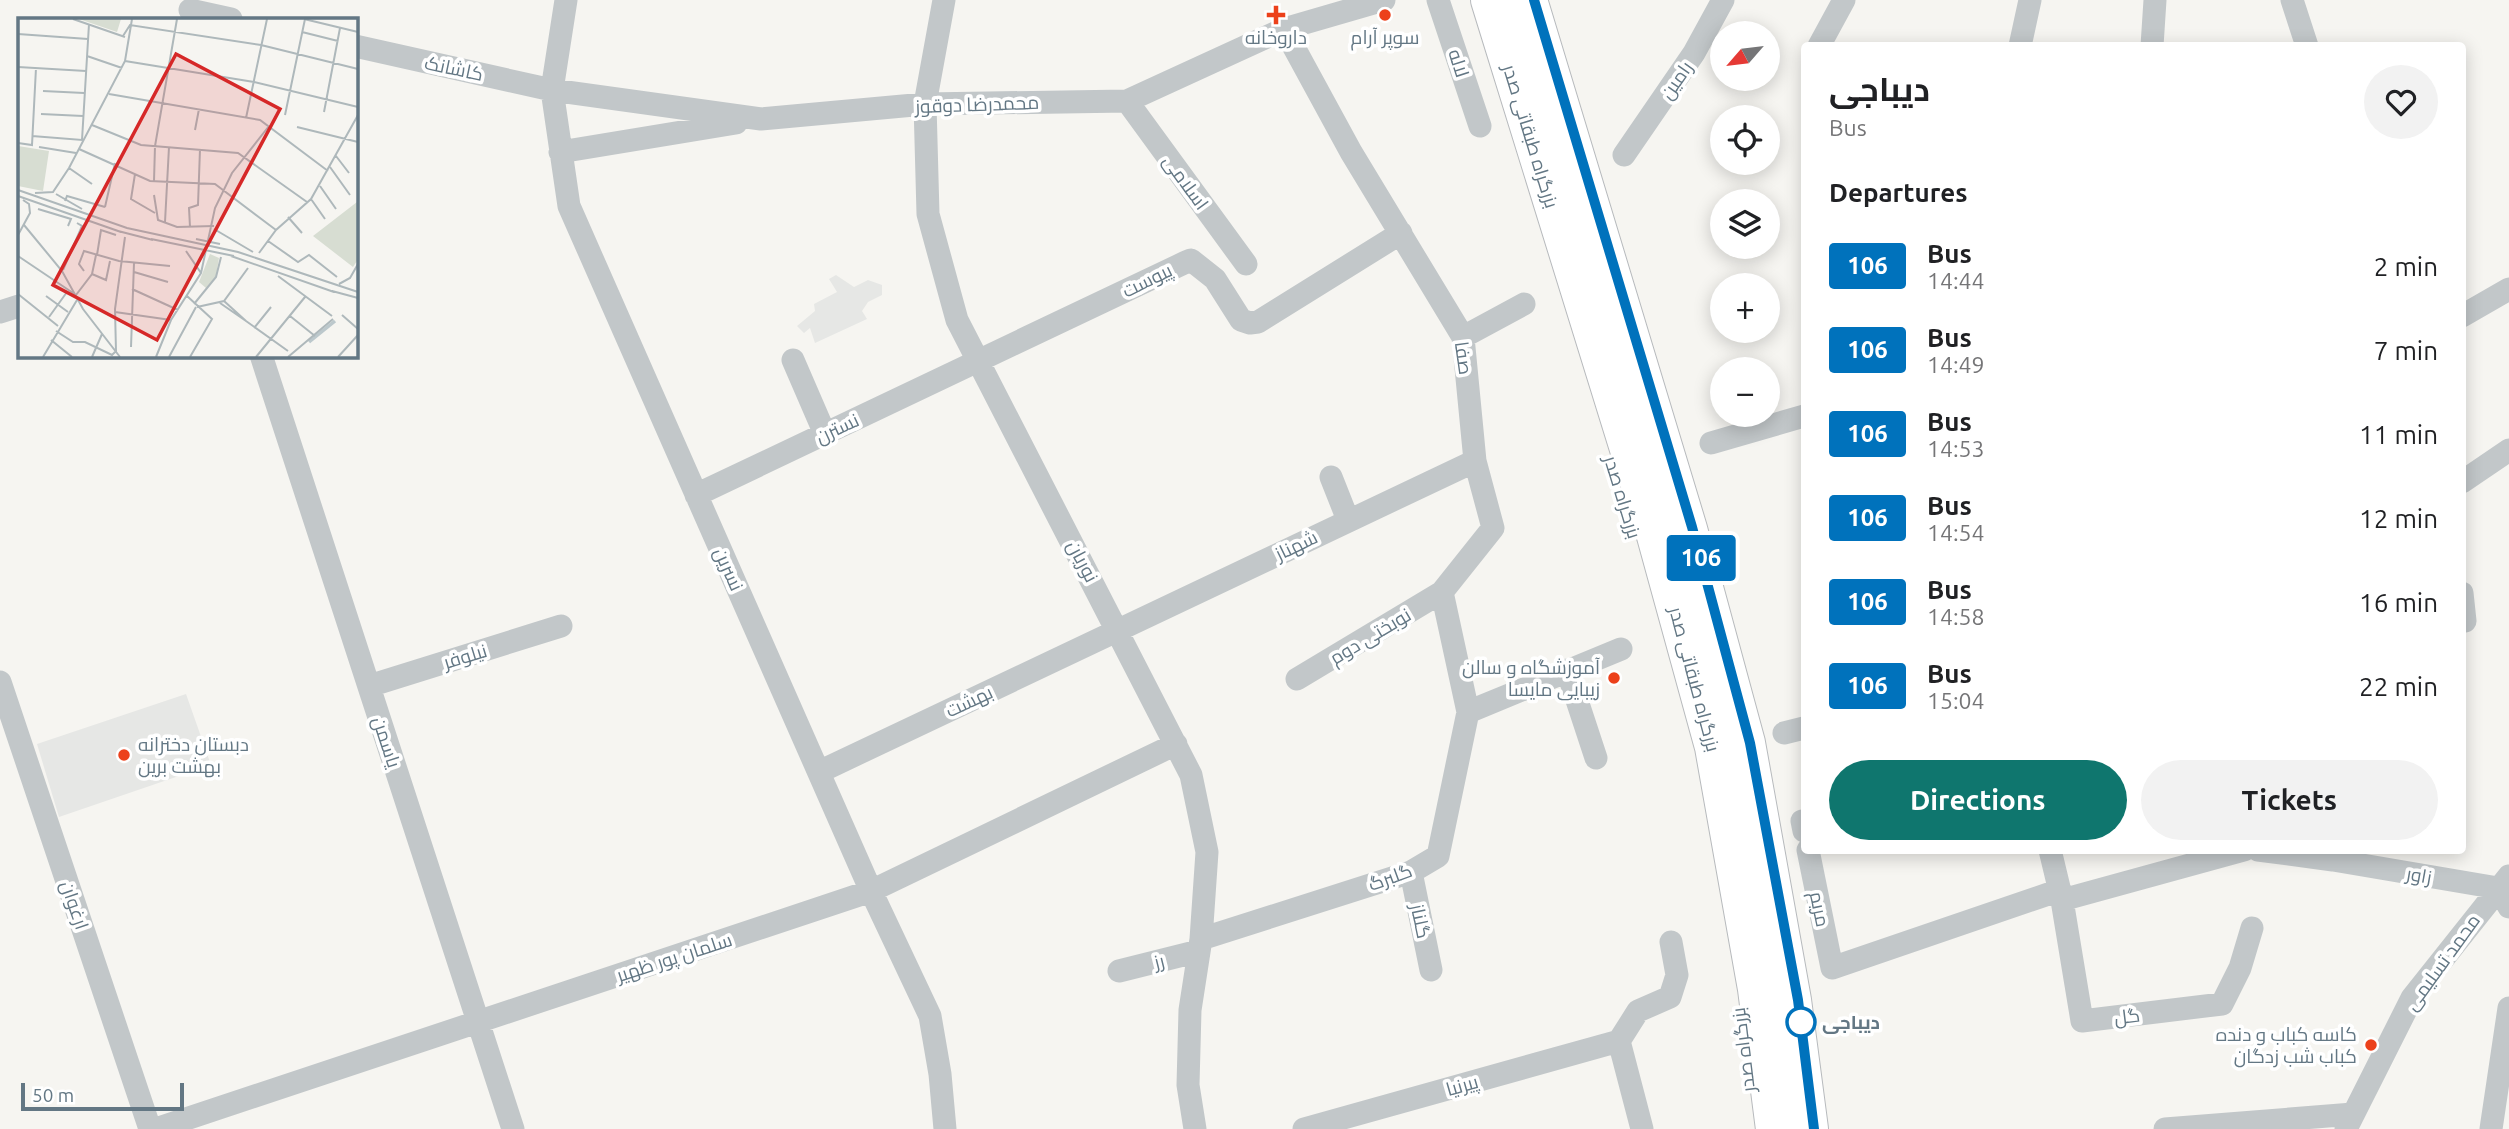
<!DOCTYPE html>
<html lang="en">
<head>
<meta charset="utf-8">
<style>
	body { margin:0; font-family:Ubuntu,Cairo,sans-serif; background:#f2f2f2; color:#202124; height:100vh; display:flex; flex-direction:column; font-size:26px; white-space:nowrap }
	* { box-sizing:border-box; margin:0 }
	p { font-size:23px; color:#757577 }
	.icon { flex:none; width:38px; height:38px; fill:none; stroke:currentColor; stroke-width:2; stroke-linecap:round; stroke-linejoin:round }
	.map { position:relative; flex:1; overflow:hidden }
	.drawer { position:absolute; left:1801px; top:42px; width:665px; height:812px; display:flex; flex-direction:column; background:#fff; border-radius:7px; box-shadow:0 4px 18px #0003 }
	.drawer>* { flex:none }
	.badge { padding:0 14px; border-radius:5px; font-size:24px; line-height:46px }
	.needle { width:46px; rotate:242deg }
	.tools { position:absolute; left:1710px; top:21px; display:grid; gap:14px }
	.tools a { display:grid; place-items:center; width:70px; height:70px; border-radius:50%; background:#fff; box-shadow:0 4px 18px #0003; font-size:35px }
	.scale { position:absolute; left:21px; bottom:18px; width:163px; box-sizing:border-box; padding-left:7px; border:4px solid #637784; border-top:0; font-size:19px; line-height:24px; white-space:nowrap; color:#637784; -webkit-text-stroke:5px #fff; paint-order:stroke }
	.map>.badge { position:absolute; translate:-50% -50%; box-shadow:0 0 0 4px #fff }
	h2 { padding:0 28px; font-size:26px; line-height:63px }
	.round { display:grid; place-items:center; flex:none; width:74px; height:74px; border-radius:37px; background:#f2f2f2 }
	.summary { display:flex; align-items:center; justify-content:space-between; height:119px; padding:0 28px }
	h1 { font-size:33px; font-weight:700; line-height:52px }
	.primary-button { display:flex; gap:14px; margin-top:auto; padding:14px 28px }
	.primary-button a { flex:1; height:80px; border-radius:42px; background:#0f766e; color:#fff; font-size:28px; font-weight:700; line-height:80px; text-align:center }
	.primary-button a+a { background:#f2f2f2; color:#202124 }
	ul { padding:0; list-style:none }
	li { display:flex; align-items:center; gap:21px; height:84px; padding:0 28px }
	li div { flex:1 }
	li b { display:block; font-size:26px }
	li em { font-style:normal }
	li .badge { min-width:77px; font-weight:700; text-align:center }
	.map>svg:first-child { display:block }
	.built { fill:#e6e7e5 }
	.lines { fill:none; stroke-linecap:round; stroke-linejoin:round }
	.highway-casing { stroke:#b7babd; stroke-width:40 }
	.street { stroke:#c2c7c9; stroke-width:23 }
	.highway { stroke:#fff; stroke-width:38 }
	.line-casing { stroke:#fff; stroke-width:16 }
	.line { stroke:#0072bc; stroke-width:10 }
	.poi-dot { fill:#ec411b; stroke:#fff; stroke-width:2.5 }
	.stop-dot { fill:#fff; stroke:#0072bc; stroke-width:3.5 }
	.labels { text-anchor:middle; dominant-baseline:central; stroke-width:7; stroke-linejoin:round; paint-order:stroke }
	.poi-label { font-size:19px; fill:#637784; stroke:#fff }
	.street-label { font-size:19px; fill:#637784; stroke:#fff }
	.stop-label { font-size:19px; font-weight:bold; fill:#637784; stroke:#fff; text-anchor:start }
	.inset-river { fill:none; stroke:#bcc8cc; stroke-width:3.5 }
	.inset-road { fill:none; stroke:#aeb8bb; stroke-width:2 }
	.view { fill:#d62828; fill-opacity:0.15; stroke:#d62828; stroke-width:3.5 }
	.inset-edge { fill:none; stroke:#637784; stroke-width:3.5 }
</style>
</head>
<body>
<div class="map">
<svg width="2509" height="1129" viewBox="0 0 2509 1129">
	<rect width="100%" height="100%" fill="#f6f5f1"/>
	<path class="built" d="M836,275L854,287L868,280L882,285V295L868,302L862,311L867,319L815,343L810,328L804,333L797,326L815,311L814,304L837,292L829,279Z
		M186,694L211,765L59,817L37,744Z"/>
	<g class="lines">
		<defs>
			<path id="highway" d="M1490,0L1656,536L1714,747L1757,989L1775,1129
				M1528,0L1688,529L1746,743L1792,1000L1809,1129"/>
		</defs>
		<use href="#highway" class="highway-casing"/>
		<path class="street" d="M566,0L552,90L569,206L871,891L930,1016L940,1074L945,1129
			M944,0L925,104L928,214L957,320L1191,775L1207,852L1201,939L1190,1010L1188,1085L1195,1129
			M1438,0L1480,126
			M2292,0L2307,46
			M190,10L231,19
			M1284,29L1351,152L1463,337L1475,461L1493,528L1442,592L1297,679
			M355,46L552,90L761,119L925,104L1127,101L1284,29L1384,0
			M1819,46L1844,0
			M2020,46L2030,0
			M2152,46L2155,0
			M1127,101L1246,264
			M560,152L736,123
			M1624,155L1694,53L1723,0
			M0,312L19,306
			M2462,316L2509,289
			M1463,337L1524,304
			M261,355L513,1129
			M793,360L825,434
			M1711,443L1804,416
			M1331,477L1348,520
			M2462,482L2509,450
			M696,495L1186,262L1191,260L1215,279L1241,320L1250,323L1258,322L1401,233
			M2462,593L2465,621
			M1567,670L1596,758
			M0,682L150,1129
			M369,686L561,626
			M1468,712L1621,649
			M1784,733L1804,728
			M819,772L1475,461
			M1802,821L1804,831
			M1808,850L1832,968L2060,890
			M2050,850L2062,900L2082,1021L2222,1004L2240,968L2252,928
			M2258,850L2333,860L2498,888
			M1411,872L1431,970
			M2498,888L2509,907
			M2062,900L2244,850
			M1201,939L1411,872L1438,856L1468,712L1442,592
			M1119,971L1199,951
			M1619,1041L1638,1011L1670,997L1677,975L1671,942
			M1619,1041L1642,1129
			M156,1129L871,891L1176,744
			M1304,1129L1619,1041
			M2165,1129L2353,1114
			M2346,1129L2412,998L2509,876
			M2491,1129L2509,1008"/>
		<use href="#highway" class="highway"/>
	</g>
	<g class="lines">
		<defs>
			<path id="line" d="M1534,0L1692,527L1750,743L1798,1000L1814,1129"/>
		</defs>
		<use href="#line" class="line-casing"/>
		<use href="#line" class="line"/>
	</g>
	<g class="poi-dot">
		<path d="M1272.5 4.5h7v7h7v7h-7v7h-7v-7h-7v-7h7z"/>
		<circle cx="1385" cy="15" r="7"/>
		<circle cx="1614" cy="678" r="7"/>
		<circle cx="124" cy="755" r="7"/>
		<circle cx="2371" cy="1045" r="7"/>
	</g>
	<circle class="stop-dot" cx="1801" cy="1022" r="14"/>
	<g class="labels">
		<g class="poi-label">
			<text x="1276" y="37">داروخانه</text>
			<text x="1385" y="37">سوپر آرام</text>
			<text x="1600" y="667" text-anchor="end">آموزشگاه و سالن<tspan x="1600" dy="22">زیبایی مایسا</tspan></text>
			<text x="138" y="744" text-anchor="start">دبستان دخترانه<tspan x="138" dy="22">بهشت برین</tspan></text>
			<text x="2357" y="1034" text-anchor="end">کاسه کباب و دنده<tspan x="2357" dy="22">کباب شب زدگان</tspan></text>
		</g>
		<g class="street-label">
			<text transform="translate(1459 63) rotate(72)">لاله</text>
			<text transform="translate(454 68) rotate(12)">کاشانک</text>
			<text transform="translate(1676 80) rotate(-55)">رامین</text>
			<text transform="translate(977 104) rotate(-2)">محمدرضا دوقوز</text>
			<text transform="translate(1531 136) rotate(73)">بزرگراه طبقاتی صدر</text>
			<text transform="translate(1186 182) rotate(54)">اسلامی</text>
			<text transform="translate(1147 280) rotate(-26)">پیوست</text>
			<text transform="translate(1464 358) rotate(82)">صفا</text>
			<text transform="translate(837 428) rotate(-25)">نسترن</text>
			<text transform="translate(1623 497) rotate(73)">بزرگراه صدر</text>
			<text transform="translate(1296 545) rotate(-26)">شهناز</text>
			<text transform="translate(1083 561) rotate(62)">نوریان</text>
			<text transform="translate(729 569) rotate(66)">نسرین</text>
			<text transform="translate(1370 636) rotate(-31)">نوبختی دوم</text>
			<text transform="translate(465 656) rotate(-17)">نیلوفر</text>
			<text transform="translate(1695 679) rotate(75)">بزرگراه طبقاتی صدر</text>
			<text transform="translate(969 701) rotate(-25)">بهشت</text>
			<text transform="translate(387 742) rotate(72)">یاسمن</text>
			<text transform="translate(2419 875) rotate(10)">زاور</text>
			<text transform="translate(1390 877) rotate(-20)">گلبرگ</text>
			<text transform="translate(75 905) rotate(71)">ارغوان</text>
			<text transform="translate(1820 909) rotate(78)">مریم</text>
			<text transform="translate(1421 921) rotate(78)">گلناز</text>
			<text transform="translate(674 957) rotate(-18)">سلمان پور ظهیر</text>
			<text transform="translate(1159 961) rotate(-14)">رز</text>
			<text transform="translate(2442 962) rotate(-54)">محمد تسلیمی</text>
			<text transform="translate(2127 1016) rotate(-7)">گل</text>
			<text transform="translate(1743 1050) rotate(-97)">بزرگراه صدر</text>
			<text transform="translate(1462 1085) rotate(-16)">پیرنیا</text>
		</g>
		<g class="stop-label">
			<text x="1822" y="1022">دیباجی</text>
		</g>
	</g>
	<g transform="translate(18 18)">
		<rect width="340" height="340" fill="#f6f5f1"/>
		<path d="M61,1H103L99,14ZM0,128L31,133L25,173L0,168ZM339,184V243L335,249L295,218ZM192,236L201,240L198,258L188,270L181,264Z" fill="#d7ddd2"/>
		<path class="inset-river" d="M291,324L317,303"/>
		<path class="inset-road" d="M55,1L107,19M286,1L340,14M284,14L320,23M0,16L70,21M105,18L112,7L243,27L340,51M69,38L104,50M107,43L236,64L340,89M0,49L68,53M25,73L66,75M91,76L242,102L310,153M306,94L322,10M23,96L65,98M267,97L287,1M228,100L249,1M74,107L123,127L220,135L289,184M279,109L340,124M177,112L181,91M14,118L64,122L71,6M0,125L14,127L18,50M21,129L58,135M61,131L132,163L197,166L258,212M318,138L331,155M312,149L332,177M51,150L74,166M117,156L113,181L137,195M136,163L137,128L159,1M302,168L318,191M0,172L109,210L220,234L340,274M17,175L35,174L51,150L107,43L114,1M38,176L64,191M136,177L140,202L159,209L196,208M0,178L103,214M293,181L307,201M47,183L49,178L87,189M87,189L97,145M20,191L53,201L50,208M270,199L284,215M147,204L151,129M6,207L44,253L65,291L102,339M172,209L171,190L180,187L182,131M196,211L235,234M100,213L135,222M0,217L12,195L11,186L5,182M133,221L216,238M178,221L202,226M250,223L280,244L291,237L319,259M168,233L183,255M241,235L258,212L293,181L340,97M79,237L83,212L98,217M0,238L58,277M213,238L316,274M45,252L64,208L59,205M66,253L61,246L66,233L101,243L152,248M116,254L150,264M74,256L88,262L92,243M260,258L314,298M321,266L332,260L340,246M114,271L160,292M314,273L340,280M0,276L40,308M58,277L74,256L78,237M28,278L50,294M169,278L194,301L172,339M202,285L228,303L206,283M176,286L198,259L203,239M179,289L206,283L230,250M97,294L153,302M324,297L340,311M272,298L297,318M31,299L49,274M228,303L270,333M236,310L253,289M38,313L55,324H67L94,337L98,333L97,291L107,219M33,322L54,339M113,329L116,245M25,339L59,282M74,339L84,316M138,339L153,302L183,255L197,190L214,155L251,108M151,339L178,289M238,339L287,279M270,339L315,301M320,339L340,317"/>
		<path class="view" d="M158,36L262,91L139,322L35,267Z"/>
		<rect width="340" height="340" class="inset-edge"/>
	</g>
</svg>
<div class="tools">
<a><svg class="needle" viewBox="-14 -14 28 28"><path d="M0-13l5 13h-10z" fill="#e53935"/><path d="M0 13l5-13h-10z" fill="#757577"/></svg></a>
<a><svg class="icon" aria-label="locate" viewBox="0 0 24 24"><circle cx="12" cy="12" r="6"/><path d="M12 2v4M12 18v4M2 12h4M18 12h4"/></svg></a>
<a><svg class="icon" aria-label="layers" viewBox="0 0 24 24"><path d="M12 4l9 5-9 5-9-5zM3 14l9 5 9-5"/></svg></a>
<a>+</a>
<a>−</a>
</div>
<div class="scale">50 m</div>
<b class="badge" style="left:1701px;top:558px;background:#0072bc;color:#fff">106</b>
<section class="drawer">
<div class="summary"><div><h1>دیباجی</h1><p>Bus</p></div><a class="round"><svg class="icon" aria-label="heart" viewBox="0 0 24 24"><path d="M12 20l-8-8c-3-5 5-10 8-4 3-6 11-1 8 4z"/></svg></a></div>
<h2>Departures</h2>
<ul>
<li><span class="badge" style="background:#0072bc;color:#fff">106</span><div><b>Bus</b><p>14:44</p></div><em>2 min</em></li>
<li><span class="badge" style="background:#0072bc;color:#fff">106</span><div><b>Bus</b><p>14:49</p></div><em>7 min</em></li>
<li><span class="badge" style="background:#0072bc;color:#fff">106</span><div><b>Bus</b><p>14:53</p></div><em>11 min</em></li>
<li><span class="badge" style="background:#0072bc;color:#fff">106</span><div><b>Bus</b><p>14:54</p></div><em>12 min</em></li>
<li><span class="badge" style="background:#0072bc;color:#fff">106</span><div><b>Bus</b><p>14:58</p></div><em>16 min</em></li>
<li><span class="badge" style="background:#0072bc;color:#fff">106</span><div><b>Bus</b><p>15:04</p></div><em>22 min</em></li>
</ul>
<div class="primary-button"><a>Directions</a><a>Tickets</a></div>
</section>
</div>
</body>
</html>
